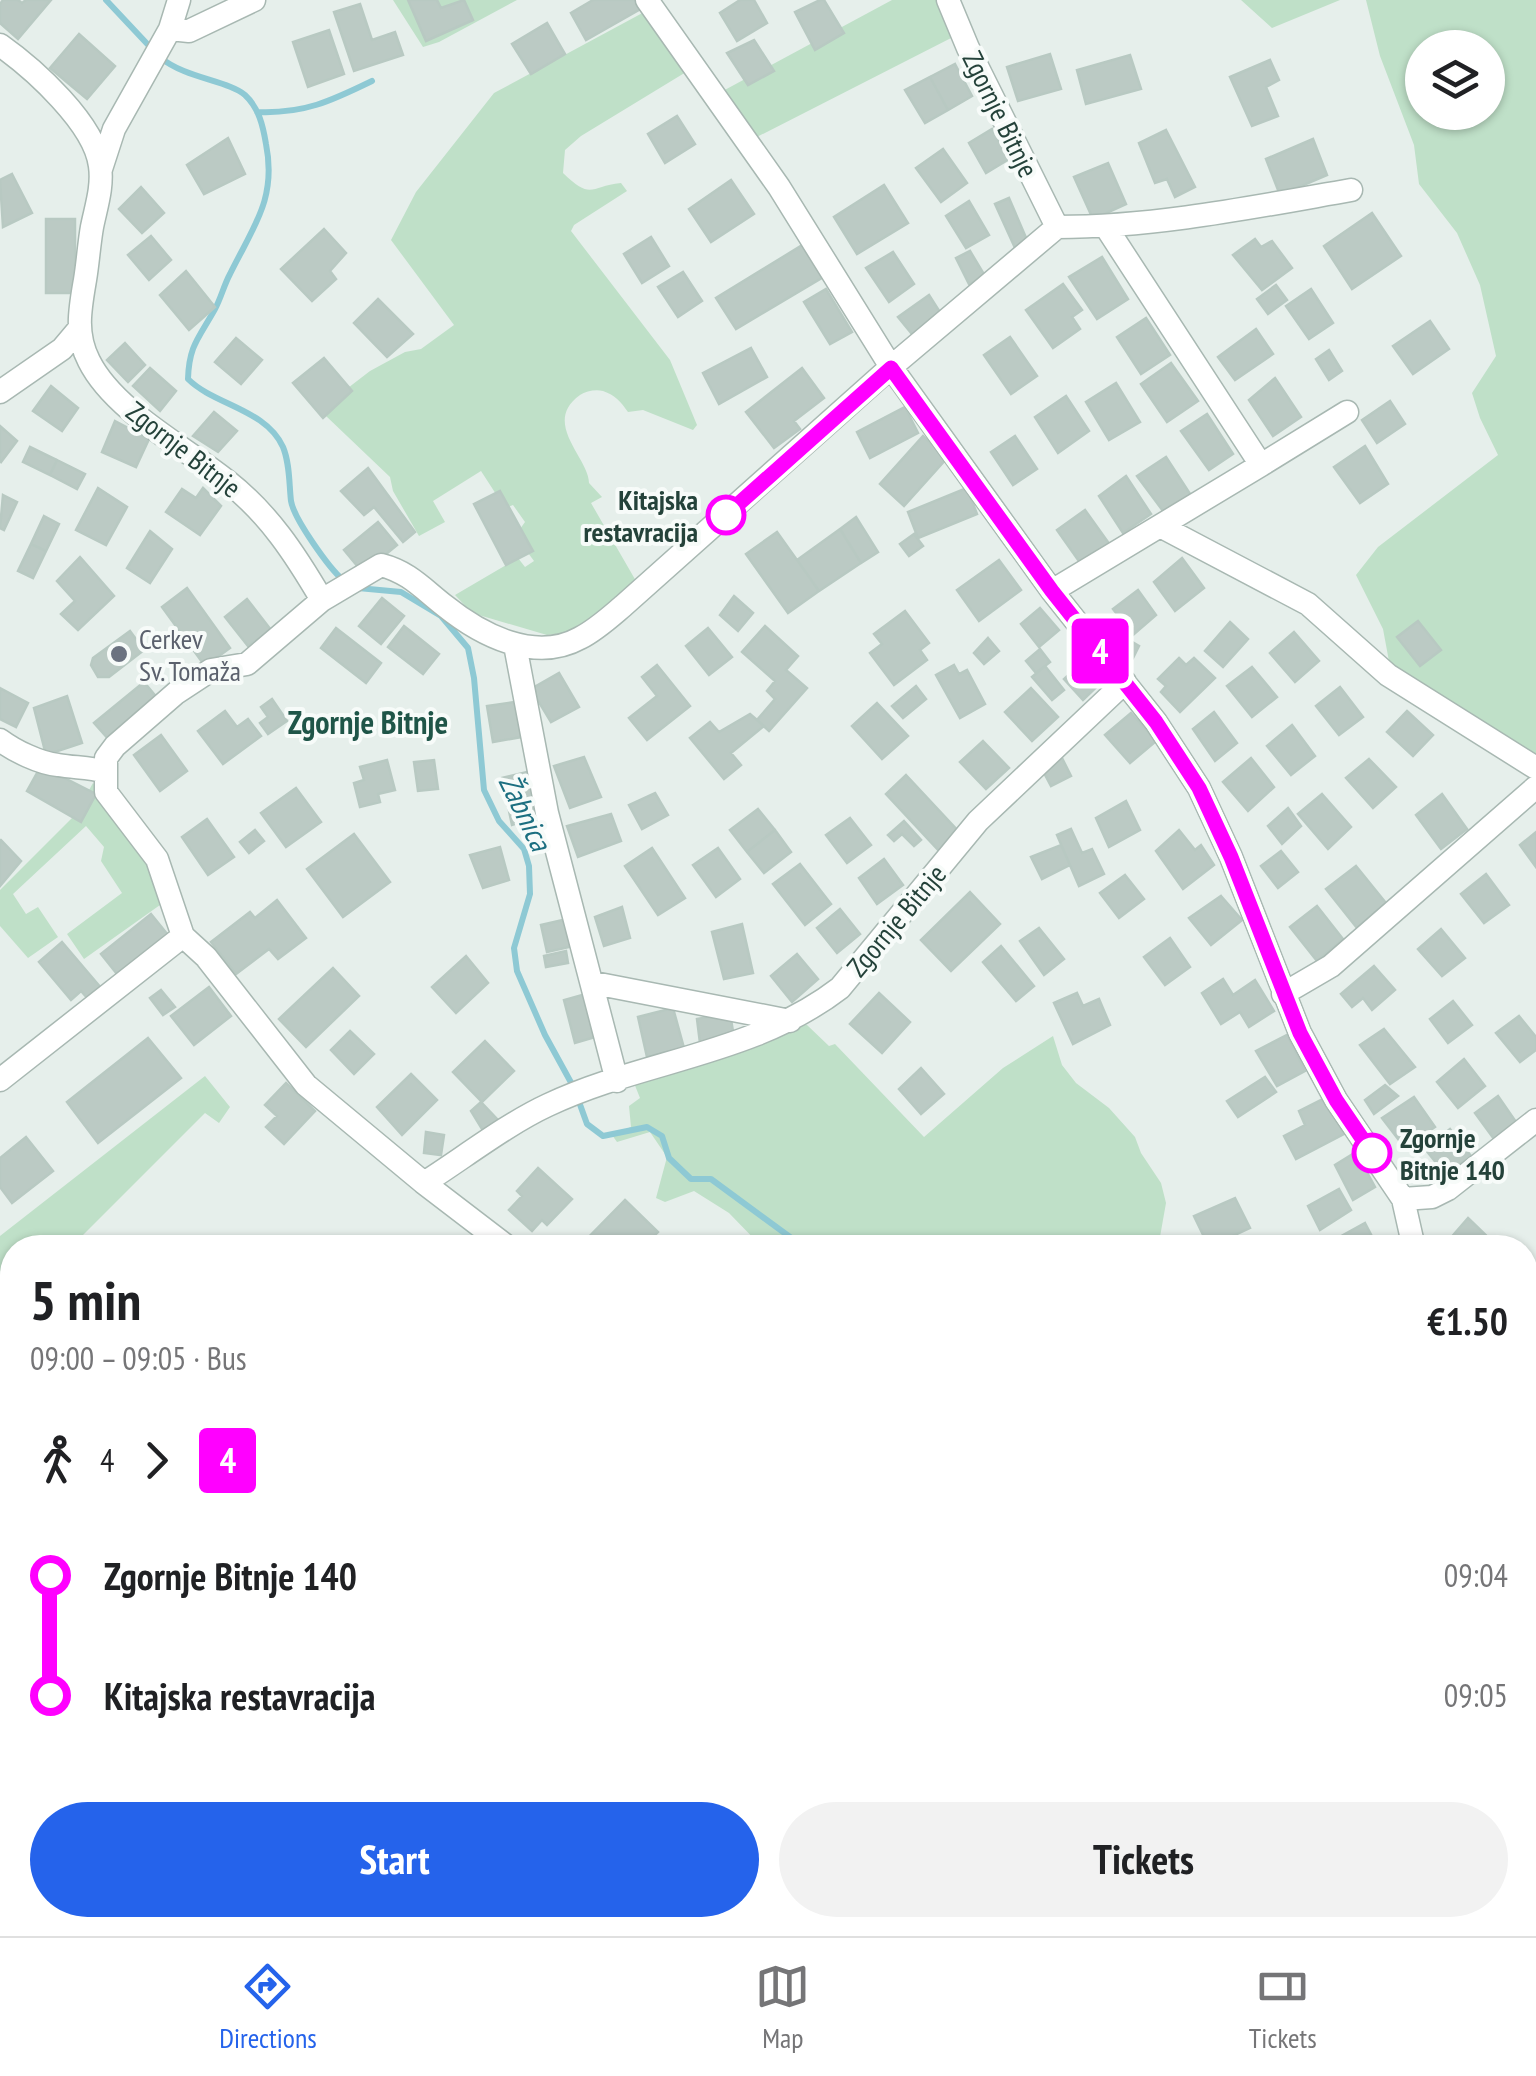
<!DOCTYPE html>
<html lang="en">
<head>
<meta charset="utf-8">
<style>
	body { margin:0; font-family:"PT Sans Narrow",sans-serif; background:#f2f2f2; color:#202124; height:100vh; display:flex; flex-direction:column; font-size:38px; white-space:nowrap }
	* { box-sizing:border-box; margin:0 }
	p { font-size:32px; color:#757577 }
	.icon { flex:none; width:55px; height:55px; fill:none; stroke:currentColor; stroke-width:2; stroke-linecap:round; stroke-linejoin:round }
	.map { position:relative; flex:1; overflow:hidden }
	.panel { position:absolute; left:0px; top:1235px; width:1538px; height:702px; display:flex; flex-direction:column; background:#fff; border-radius:40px 40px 0 0; box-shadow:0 2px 8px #0004 }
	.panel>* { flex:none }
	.badge { padding:0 20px; border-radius:8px; font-size:35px; line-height:65px }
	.fabs { position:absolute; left:1405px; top:30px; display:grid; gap:20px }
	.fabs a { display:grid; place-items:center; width:100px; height:100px; border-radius:50%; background:#fff; box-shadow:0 2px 8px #0004; font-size:50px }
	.map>.badge { position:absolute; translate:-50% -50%; box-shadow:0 0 0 5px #fff }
	.legs { display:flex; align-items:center; gap:15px; height:110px; padding:0 30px; font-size:32px }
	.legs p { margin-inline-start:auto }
	.overview { display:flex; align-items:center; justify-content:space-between; height:170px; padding:0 30px }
	h1 { font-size:55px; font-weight:700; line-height:75px }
	.primary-button { display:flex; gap:20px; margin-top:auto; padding:20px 30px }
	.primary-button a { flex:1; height:115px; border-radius:60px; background:#2563eb; color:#fff; font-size:40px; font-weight:700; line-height:115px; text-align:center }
	.primary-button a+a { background:#f2f2f2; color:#202124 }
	ul { padding:0 30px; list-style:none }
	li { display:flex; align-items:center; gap:35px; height:120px; font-size:38px }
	li i { display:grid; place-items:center; width:15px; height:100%; margin:0 12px; background:currentColor }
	li i::after { content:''; width:25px; height:25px; margin:-12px; border:8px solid; border-radius:50%; background:#fff }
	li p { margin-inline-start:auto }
	li:first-child i { background:linear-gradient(#0000 50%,currentColor 0) }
	li:last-child i { background:linear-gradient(currentColor 50%,#0000 0) }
	.dock { display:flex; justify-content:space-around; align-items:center; height:140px; border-top:2px solid #e0e0e0; background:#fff; font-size:28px; color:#757577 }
	.dock a { display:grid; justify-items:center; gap:5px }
	.dock .current { color:#2563eb }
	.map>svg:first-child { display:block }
	.green { fill:#bfe0c8; fill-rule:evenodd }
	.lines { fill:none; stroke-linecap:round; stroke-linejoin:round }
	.stream { stroke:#8ec9d4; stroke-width:6 }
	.building { fill:#bbcac4; stroke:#b8c9c2; stroke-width:2.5 }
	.minor-casing { stroke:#a8b8b2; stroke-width:25 }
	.minor { stroke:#fff; stroke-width:22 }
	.line-1-casing { stroke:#fff; stroke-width:22 }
	.line-1 { stroke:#f0f; stroke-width:15 }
	.stop-1-dot { fill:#fff; stroke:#f0f; stroke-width:5 }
	.worship-dot { fill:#6b7280; stroke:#f7fbf9; stroke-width:4 }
	.labels { text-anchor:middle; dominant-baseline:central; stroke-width:8; stroke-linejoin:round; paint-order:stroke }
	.street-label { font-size:28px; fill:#24423a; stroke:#f7fbf9 }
	.stop-label { font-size:28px; font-weight:bold; fill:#24423a; stroke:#f7fbf9; text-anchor:end }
	.worship-label { font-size:28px; fill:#5b616d; stroke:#f7fbf9; text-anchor:start }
	.water-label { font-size:30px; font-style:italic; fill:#1c6f80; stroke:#f7fbf9 }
	.quarter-label { font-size:32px; font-weight:bold; fill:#1f5548; stroke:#f7fbf9 }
</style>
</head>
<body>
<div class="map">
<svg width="1536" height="1936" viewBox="0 0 1536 1936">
	<rect width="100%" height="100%" fill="#e6efeb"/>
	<path class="green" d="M393,0H517L439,42L423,47Z
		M892,0H940L955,36L751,140L721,92Z
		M1241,0H1340L1272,28Z
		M1366,0H1536V755L1475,725L1391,672L1383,629L1356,575L1378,547L1498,455L1480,418L1472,393L1496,356L1480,285L1457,233L1419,184L1414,145L1380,56ZM1422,48H1488V112H1422Z
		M648,10L691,69L581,136L565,150L563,173C592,201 590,186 621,183L627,191L574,225L571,231L670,360L697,425L693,430L643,410L628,412C621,402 615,395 603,391C596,389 586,391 580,395C541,423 589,458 589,483L602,497L591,503L636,581L572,632L547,635L472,613L455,595L518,558L525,567L534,561L523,546L528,541L520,529L525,522L513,505L505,508L481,471L433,501L445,522L419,536L393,491L390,477L326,416L344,391L370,371L405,352L421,349L454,325L391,240L416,192L494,93Z
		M93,783L147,853L166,898L160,905L84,959L67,934L122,893L101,861L104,847L86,826L13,894L26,914L38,907L58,937L28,958L0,926V890L75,815Z
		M800,1025H807L829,1046L835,1044L924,1137L1003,1068L1053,1036L1062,1065L1076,1083L1109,1108L1135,1137L1141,1153L1161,1183L1166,1203L1158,1248L762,1247L729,1213L694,1191L665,1202L656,1198L667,1157L650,1132L617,1142L612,1135L631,1127L629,1106L640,1098L634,1083Z
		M205,1076L230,1107L219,1123L205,1113L71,1247L12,1248V1307L0,1319V1236Z
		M1525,1574L1536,1583V1936H1490L1505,1925H1525V1910L1535,1899L1534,1892L1525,1889Z
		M0,1671L12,1686V1919L0,1915Z
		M77,1925H154L183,1936H74Z"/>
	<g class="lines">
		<path class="stream" d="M106,0L152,49
			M161,58C185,78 229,81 245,95C259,108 263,126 266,144C277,199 253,227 230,274C224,285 221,298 215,309C199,338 189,345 188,379C214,405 266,409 283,447C290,464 289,484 291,501C294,519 329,568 343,580
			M257,112C304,114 331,101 372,81
			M358,588L401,592L441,616L468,648L474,678L484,790L499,821L524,849L529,866L530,894L514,948L517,971L545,1035L574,1088
			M578,1099L587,1124L603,1136L647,1127L662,1136L669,1158L691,1179H711L805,1248
			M1525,1375L1536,1382"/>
	</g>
	<path class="building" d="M3,0H18L22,3L26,0H51L18,39L0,23V4Z
		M408,0H437L441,8L464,0L473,20L426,41Z
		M593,0H640L644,7L586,40L571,13Z
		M740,0H754L767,23L737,41L720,13Z
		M820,0H824L844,33L815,50L795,12Z
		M360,4L372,40L395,32L403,55L354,71L334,12Z
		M547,23L565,54L531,74L512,44Z
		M329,30L344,74L308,87L293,42Z
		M79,34L115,66L87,99L50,68Z
		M754,40L774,71L748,85L727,53Z
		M1050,54L1061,89L1018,101L1007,67Z
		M1130,55L1141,89L1086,104L1077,70Z
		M1270,60L1279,80L1266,87L1278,116L1252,126L1230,77Z
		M955,64L972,96L948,110L930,77Z
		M930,77L948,110L925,123L905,90Z
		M677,116L695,144L665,163L648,134Z
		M992,129L1009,159L986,173L969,143Z
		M1166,130L1195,187L1175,197L1167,179L1155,183L1139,143Z
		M228,138L245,174L204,194L187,165Z
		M1313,139L1327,175L1280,195L1266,159Z
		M943,149L967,183L941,202L916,168Z
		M1108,163L1126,204L1093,219L1074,177Z
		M12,174L32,213L3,227L0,180Z
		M731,180L754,214L711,242L689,209Z
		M884,185L908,223L857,254L834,217Z
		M141,187L164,213L142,233L119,209Z
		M1009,198L1027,240L1015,248L995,204Z
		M969,201L989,235L966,248L946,216Z
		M1372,213L1401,256L1352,289L1324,246Z
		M46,219H75V293H46Z
		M324,229L346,253L330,271L336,279L312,301L281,269Z
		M151,236L171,260L149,280L128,255Z
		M651,237L669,266L642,283L624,254Z
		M1255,239L1261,247L1272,241L1292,268L1262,290L1233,255Z
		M804,244L825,276L736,329L716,298Z
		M970,251L985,276L969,284L956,258Z
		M893,252L914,284L889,302L866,268Z
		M1102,257L1128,299L1097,319L1069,277Z
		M186,271L215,307L189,330L160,295Z
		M683,272L702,301L678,317L658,287Z
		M1063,284L1082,310L1072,317L1080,329L1053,348L1026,310Z
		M1276,285L1287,300L1268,314L1257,299Z
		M826,289L852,332L830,344L804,302Z
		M1311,289L1333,323L1309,339L1286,306Z
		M929,295L943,317L916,339L898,317Z
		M378,299L413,334L387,357L354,323Z
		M1146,318L1170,355L1141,374L1117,337Z
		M1430,321L1449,349L1413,374L1393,346Z
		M1256,329L1273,354L1235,380L1218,357Z
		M1010,337L1037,376L1011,394L984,355Z
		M236,338L262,360L241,384L215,362Z
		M125,343L145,365L128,382L107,360Z
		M751,348L767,377L719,404L703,373Z
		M1329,350L1342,371L1329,380L1316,359Z
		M324,358L352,391L323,418L293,383Z
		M1171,363L1198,401L1167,422L1141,384Z
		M150,368L176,391L160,411L133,386Z
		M802,368L824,398L794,421L800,429L774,448L746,412Z
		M1275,378L1301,417L1273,436L1249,400Z
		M1116,383L1140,422L1109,440L1086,402Z
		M51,386L78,408L62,431L33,411Z
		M1066,396L1089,431L1058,453L1035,417Z
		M1390,401L1405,424L1377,443L1362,420Z
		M905,407L918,433L870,458L857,432Z
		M214,412L237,431L218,452L193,436Z
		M1207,414L1233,454L1209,470L1181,431Z
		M115,421L149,439L136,467L102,452Z
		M0,426L17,441L1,462L0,461Z
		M923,436L947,458L904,506L880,484Z
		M1015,436L1037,469L1013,485L991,452Z
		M1365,446L1388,484L1360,503L1334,467Z
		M30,447L57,460L50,475L23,462Z
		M1166,457L1192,497L1166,515L1137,476Z
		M57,460L85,474L77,489L50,475Z
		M368,468L415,532L403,542L374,507L364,515L341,491Z
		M1126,476L1151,514L1123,533L1099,496Z
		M98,488L127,507L106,545L76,530Z
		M203,488L221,506L200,535L166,512L182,489L196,498Z
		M967,488L977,514L918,538L908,512Z
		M500,491L533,551L506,565L474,504Z
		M3,495L17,502L4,530L0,528Z
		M1085,510L1110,545L1081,564L1057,530Z
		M44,516L59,524L46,551L31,544Z
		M856,517L878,552L861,563L840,529Z
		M378,522L397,545L363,573L344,550Z
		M840,529L861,563L819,591L797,560Z
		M150,531L172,549L150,583L127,568Z
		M777,532L819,591L788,613L746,554Z
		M914,534L923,546L909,556L900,544Z
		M31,544L46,551L33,578L18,571Z
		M80,557L114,596L78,630L61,614L75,601L57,581Z
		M1182,558L1204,588L1175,611L1154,582Z
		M999,560L1021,590L979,621L957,590Z
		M187,588L230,648L205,666L162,607Z
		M1138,590L1156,615L1133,635L1113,609Z
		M734,596L753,613L738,631L720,615Z
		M382,598L404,616L381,644L359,626Z
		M247,599L271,630L248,646L225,617Z
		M1040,608L1059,630L1039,647L1021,624Z
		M905,611L929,643L920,650L927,660L894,685L870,653L882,644L874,634Z
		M1418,621L1441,650L1420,666L1397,637Z
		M1230,622L1248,639L1223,667L1205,651Z
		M404,626L439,654L423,674L388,647Z
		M765,626L798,656L786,670L807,688L769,731L757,720L775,699L767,691L775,681L742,652Z
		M336,628L381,663L366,683L321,648Z
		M708,628L732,657L709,675L686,646Z
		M130,631L144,650L109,677H98L91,665L93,658Z
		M1294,632L1319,661L1295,682L1270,653Z
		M1124,637L1139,646L1133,658L1117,649Z
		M988,638L999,651L984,664L974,653Z
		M1040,649L1050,662L1036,673L1026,661Z
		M1091,654L1110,674L1083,700L1064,679Z
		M1179,658L1186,665L1194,658L1215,678L1180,712L1161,692L1166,686L1158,679Z
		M657,665L690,706L647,740L629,718L657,696L642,677Z
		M954,665L959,674L967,670L985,704L960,718L936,675Z
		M1045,666L1064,690L1052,700L1032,677Z
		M1252,667L1277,697L1252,717L1227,686Z
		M559,673L579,707L551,722L531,689Z
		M144,682L159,700L111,742L94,723Z
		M916,686L926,699L903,718L892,706Z
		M1340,687L1363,717L1339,735L1316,706Z
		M0,688L28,703L16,727L0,719Z
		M1031,688L1058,717L1032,741L1005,712Z
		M67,696L82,743L46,755L34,708Z
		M272,699L287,721L268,734L260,723L268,717L261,707Z
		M515,702L522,737L493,742L487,706Z
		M877,703L908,736L882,759L852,726Z
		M225,711L237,727L248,719L261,736L223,764L198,731Z
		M1407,711L1433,735L1413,756L1387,732Z
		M1214,712L1237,743L1215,761L1193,729Z
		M1131,713L1156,741L1130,763L1105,735Z
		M750,714L764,726L731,753L741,765L724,779L690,738L710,722L719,732Z
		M1292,725L1315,756L1291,775L1267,746Z
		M161,735L187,771L160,791L134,755Z
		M983,741L1009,768L986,789L960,762Z
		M584,757L601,797L570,808L554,766Z
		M1062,758L1071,776L1051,786L1042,769Z
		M1251,758L1274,787L1248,811L1223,782Z
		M1369,759L1396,787L1373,808L1346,778Z
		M387,760L395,790L378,794L380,802L360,807L354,783L364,780L360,767Z
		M434,760L438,789L418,791L414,762Z
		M41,766L96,794L81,822L27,791Z
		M527,772L538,817L512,825L502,778Z
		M906,775L960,833L940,852L886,794Z
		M296,788L321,822L286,847L261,813Z
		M655,793L668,815L642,829L629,805Z
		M1322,794L1351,827L1328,849L1298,814Z
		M1442,794L1467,829L1441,849L1416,815Z
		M1126,801L1140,830L1109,847L1096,818Z
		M1288,808L1301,826L1282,844L1268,826Z
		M758,809L775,830L747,852L730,830Z
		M611,814L621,841L578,857L567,826Z
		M850,818L871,845L847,863L826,835Z
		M207,819L234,857L208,875L182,837Z
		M904,821L921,840L914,846L902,834L894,841L888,835Z
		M1071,829L1082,853L1092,849L1104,874L1079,886L1057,835Z
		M255,830L264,841L249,853L240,842Z
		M775,830L791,852L764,873L747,852Z
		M1179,830L1195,850L1201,845L1214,865L1183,889L1156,851Z
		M1536,832V867L1520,845Z
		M354,834L390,882L343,917L307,869Z
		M1,840L21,861L0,886V840Z
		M1061,845L1070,865L1042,879L1031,857Z
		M500,847L509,880L483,888L470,855Z
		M652,848L685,898L658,915L625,866Z
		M718,848L740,879L716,897L693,865Z
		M1281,851L1298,872L1278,888L1261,866Z
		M884,859L903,885L877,904L859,878Z
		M800,864L831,904L805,925L773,884Z
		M1356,866L1386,903L1357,928L1326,889Z
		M1486,874L1509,905L1484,923L1461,894Z
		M1125,875L1144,899L1119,918L1100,893Z
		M970,892L1000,924L951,971L921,940Z
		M1221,896L1242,920L1211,945L1189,918Z
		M277,900L306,938L278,959L269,949L236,974L211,942L250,912L255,918Z
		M1317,906L1343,939L1317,961L1290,927Z
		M622,907L630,938L604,946L595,917Z
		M840,909L860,934L837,953L817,928Z
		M151,914L168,935L117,974L101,954Z
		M567,919L573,946L547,952L541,925Z
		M742,924L753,973L724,979L712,932Z
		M1039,928L1064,959L1044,975L1020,941Z
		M1441,929L1465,958L1442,976L1418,949Z
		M1170,938L1190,967L1165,985L1144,957Z
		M62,942L102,989L89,1000L81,991L71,1000L39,962Z
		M1001,946L1034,986L1016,1001L983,962Z
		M566,951L568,963L546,967L544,956Z
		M797,954L818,979L792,1002L771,976Z
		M466,956L488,983L456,1013L432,987Z
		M1374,966L1395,990L1372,1010L1363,998L1352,1007L1341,994Z
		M333,968L359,996L306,1047L279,1019Z
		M1223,979L1233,995L1255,980L1274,1011L1249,1027L1240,1012L1221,1024L1202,993Z
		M209,987L231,1016L194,1045L171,1016Z
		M161,990L175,1007L163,1015L150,998Z
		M589,993L595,1037L575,1043L564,1000Z
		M879,993L910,1022L882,1053L850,1024Z
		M1077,993L1083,1006L1099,999L1110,1025L1073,1044L1054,1003Z
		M1453,1001L1472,1025L1448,1043L1430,1019Z
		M673,1008L684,1048L647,1057L638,1017Z
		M730,1013L734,1038L700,1043L697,1019Z
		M1519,1016L1536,1037V1050L1520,1062L1496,1033Z
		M1384,1029L1415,1067L1390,1084L1360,1045Z
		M350,1031L374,1054L354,1074L331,1050Z
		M1287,1035L1305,1071L1277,1086L1256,1051Z
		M148,1038L181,1078L98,1143L67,1102Z
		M485,1041L514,1071L482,1102L453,1072Z
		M1464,1059L1485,1086L1458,1108L1437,1082Z
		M921,1068L944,1094L921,1114L899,1089Z
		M411,1074L437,1100L402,1135L377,1107Z
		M1265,1077L1276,1092L1238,1117L1227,1101Z
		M286,1083L315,1111L284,1144L266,1127L277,1116L265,1105Z
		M1385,1085L1398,1096L1374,1114L1365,1100Z
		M1498,1096L1516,1122L1494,1139L1475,1113Z
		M1414,1097L1435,1127L1405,1148L1382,1118Z
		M1325,1098L1344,1134L1296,1159L1284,1136L1305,1125L1299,1111Z
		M481,1102L500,1122L485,1134L471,1111Z
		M1450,1129L1471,1156L1446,1175L1425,1149Z
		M426,1132L444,1135L441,1155L424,1153Z
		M26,1137L53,1171L12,1203L0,1187V1158Z
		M1356,1152L1375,1187L1353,1200L1335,1165Z
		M538,1168L572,1199L547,1225L542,1220L532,1231L509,1210L522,1196L517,1191Z
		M1339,1189L1351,1210L1320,1230L1308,1206Z
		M1235,1198L1250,1228L1209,1247L1194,1216Z
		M625,1200L658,1232L642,1248H578Z
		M1468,1218L1493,1242L1488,1248H1442Z
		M1365,1223L1378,1248H1341L1336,1239Z
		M529,1925H569L555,1936H538Z
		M890,1925H914L920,1936H896Z
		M937,1925H1012L993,1936H932L928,1930Z
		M1067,1925H1098L1100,1929L1089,1936H1061L1058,1931Z
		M1345,1925H1382L1388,1932L1384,1936H1351Z
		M1436,1925L1453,1927L1486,1925L1474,1936H1424Z"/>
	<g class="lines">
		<defs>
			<path id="minor" d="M647,0L779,187L891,367L1057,227L968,48L948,0
				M170,29L189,31L254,0
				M0,45C34,69 95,124 100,166C103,187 96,207 92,227C89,244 88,262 85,280C80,309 75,334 89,361C114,411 185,447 227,481C269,514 295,554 322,600
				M101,169L114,129L170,29L179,0
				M1057,227C1156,227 1254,207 1351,190
				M0,392L62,349L78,330
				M1261,465L1347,412
				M1160,526L1308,604L1388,675L1536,768
				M1052,591L1261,465L1106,227
				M515,645L547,813L617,1081
				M0,740C15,751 39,763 58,765C75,768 89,767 106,772
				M183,936L206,957L306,1085L424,1183L509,1248
				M594,983L790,1021
				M1283,994L1331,966L1536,787
				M0,1080L183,936L157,859L106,792V758L115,746L176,693L211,670L247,664L322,600L381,565C409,572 423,589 445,606C481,635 535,663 580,638C596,630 610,617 623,606L891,367L1052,591L1156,722L1199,788L1231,857L1300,1033L1336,1100L1403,1199L1432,1197L1448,1189L1536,1120
				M424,1183C462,1159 507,1124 548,1105C643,1060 753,1055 840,988L978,821L1125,682
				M1403,1199L1414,1248
				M1031,1925L1032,1936"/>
		</defs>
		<use href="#minor" class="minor-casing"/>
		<use href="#minor" class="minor"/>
	</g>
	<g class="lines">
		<defs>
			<path id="line-1" d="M726,515L891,368L1052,591L1156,722L1199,788L1231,857L1300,1033L1336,1100L1372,1153"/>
		</defs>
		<use href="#line-1" class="line-1-casing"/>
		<use href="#line-1" class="line-1"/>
	</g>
	<g class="stop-1-dot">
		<circle cx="726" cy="515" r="18"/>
		<circle cx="1372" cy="1153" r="18"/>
	</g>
	<circle class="worship-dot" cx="119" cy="654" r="10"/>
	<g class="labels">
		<g class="street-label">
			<text transform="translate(1001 114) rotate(64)">Zgornje Bitnje</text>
			<text transform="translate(184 449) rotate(38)">Zgornje Bitnje</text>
			<text transform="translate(896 920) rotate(-50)">Zgornje Bitnje</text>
		</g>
		<g class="stop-label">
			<text x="698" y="499">Kitajska<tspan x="698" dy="32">restavracija</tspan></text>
			<text x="1400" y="1137" text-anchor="start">Zgornje<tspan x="1400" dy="32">Bitnje 140</tspan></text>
		</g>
		<g class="worship-label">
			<text x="139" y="638">Cerkev<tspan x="139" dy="32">Sv. Tomaža</tspan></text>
		</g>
		<g class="water-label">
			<text transform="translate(526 812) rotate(64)">Žabnica</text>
		</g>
		<g class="quarter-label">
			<text x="368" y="722">Zgornje Bitnje</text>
		</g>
	</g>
</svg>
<div class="fabs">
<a><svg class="icon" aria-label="layers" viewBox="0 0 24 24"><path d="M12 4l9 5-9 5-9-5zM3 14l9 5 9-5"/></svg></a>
</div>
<b class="badge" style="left:1100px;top:651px;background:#f0f;color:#fff">4</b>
<section class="panel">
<div class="overview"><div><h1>5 min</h1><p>09:00 – 09:05 · Bus</p></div><b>€1.50</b></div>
<div class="legs"><svg class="icon" aria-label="walk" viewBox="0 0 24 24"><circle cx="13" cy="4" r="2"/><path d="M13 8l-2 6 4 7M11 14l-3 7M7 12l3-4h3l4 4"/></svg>4<svg class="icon" aria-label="forward" viewBox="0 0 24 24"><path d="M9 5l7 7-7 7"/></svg><b class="badge" style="background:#f0f;color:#fff">4</b></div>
<ul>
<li><i style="color:#f0f"></i><b>Zgornje Bitnje 140</b><p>09:04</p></li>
<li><i style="color:#f0f"></i><b>Kitajska restavracija</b><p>09:05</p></li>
</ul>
<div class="primary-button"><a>Start</a><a>Tickets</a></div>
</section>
</div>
<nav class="dock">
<a class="current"><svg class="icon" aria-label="directions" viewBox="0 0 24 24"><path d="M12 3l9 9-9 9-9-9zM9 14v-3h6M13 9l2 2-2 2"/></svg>Directions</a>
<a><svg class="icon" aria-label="map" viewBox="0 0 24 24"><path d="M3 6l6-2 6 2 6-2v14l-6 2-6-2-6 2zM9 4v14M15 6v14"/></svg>Map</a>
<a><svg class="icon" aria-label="tickets" viewBox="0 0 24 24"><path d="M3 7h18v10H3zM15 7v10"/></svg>Tickets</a>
</nav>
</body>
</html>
